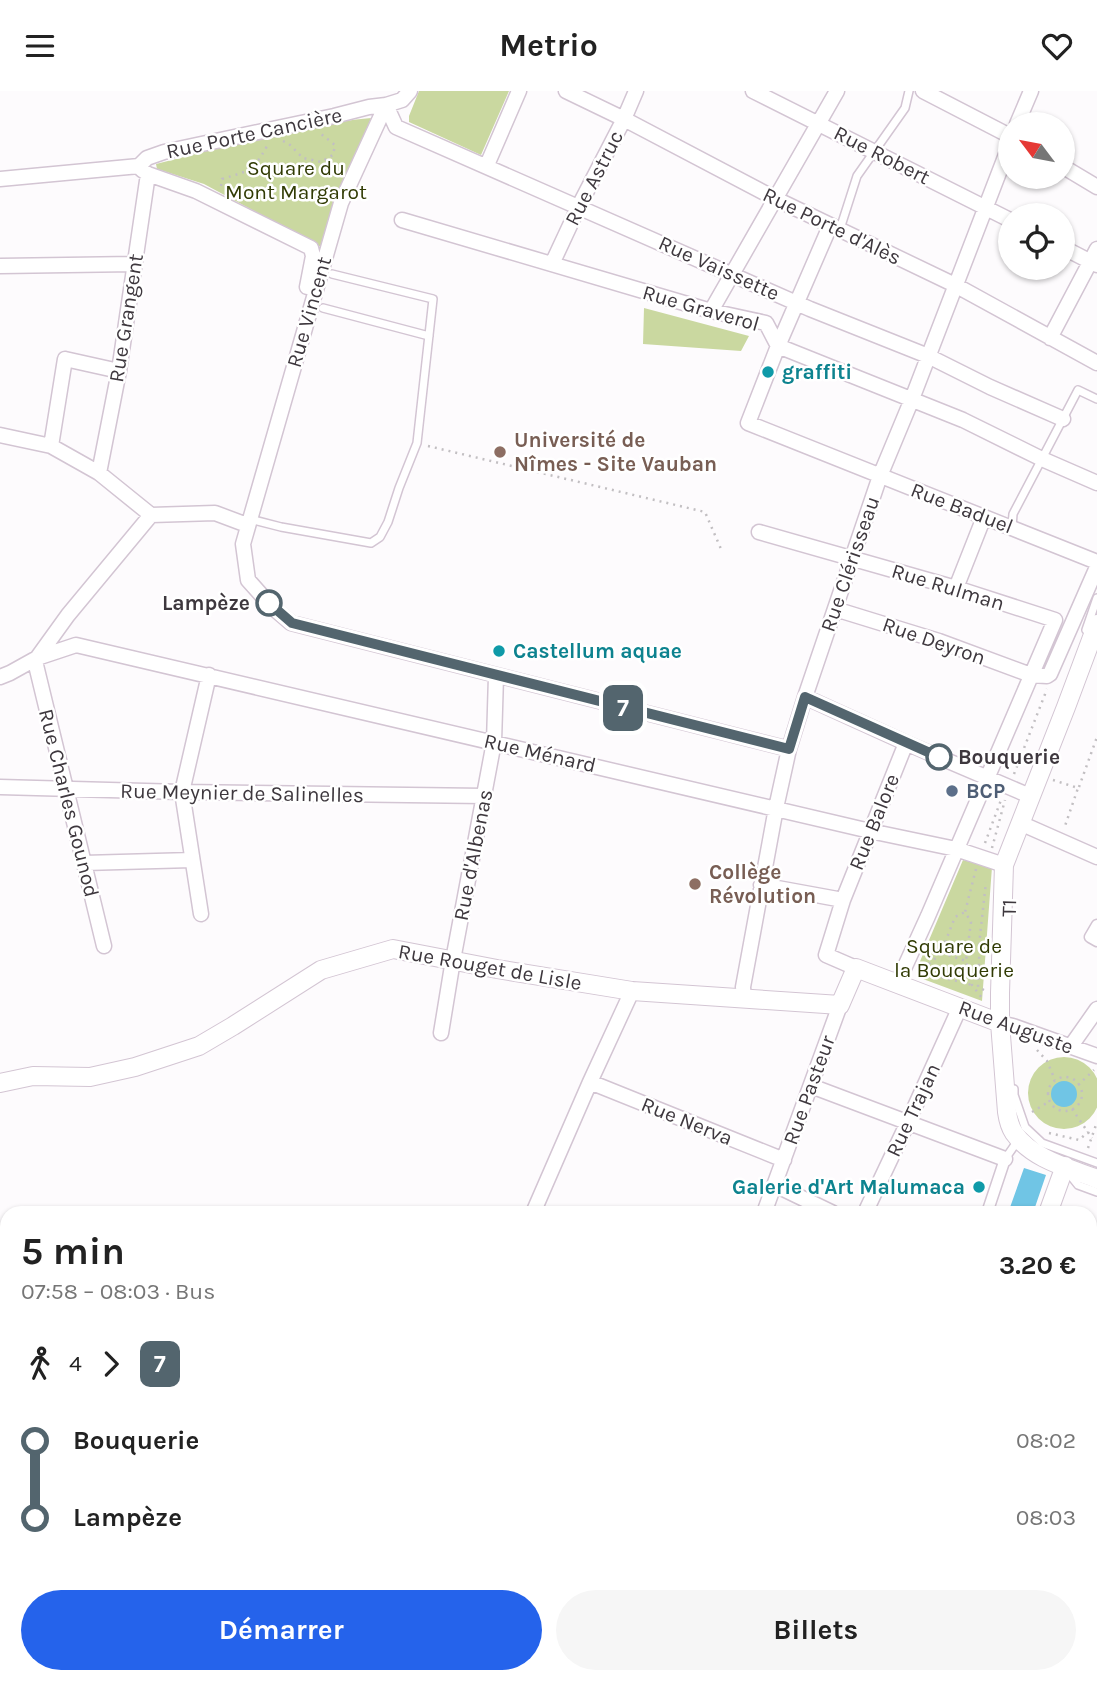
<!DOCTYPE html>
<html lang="fr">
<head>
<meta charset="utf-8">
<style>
	body { margin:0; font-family:Karla,sans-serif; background:#f6f6f6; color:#222; height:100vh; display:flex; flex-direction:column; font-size:26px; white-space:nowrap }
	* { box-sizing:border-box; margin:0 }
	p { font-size:23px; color:#767676 }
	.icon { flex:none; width:38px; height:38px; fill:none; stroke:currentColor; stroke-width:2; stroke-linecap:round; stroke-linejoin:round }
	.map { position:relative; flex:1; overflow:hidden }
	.drawer { position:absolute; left:0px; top:1115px; width:1097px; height:478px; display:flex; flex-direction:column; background:#fff; border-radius:21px 21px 0 0; box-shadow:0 2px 5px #0004 }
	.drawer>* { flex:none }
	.badge { padding:0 14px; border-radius:10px; font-size:24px; line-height:46px }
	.needle { width:46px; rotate:302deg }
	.fabs { position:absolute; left:998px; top:21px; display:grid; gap:14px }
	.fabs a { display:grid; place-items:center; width:77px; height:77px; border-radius:50%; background:#fff; box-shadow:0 2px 5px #0004; font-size:35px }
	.map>.badge { position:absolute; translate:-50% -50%; box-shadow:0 0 0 4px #fff }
	.legs { display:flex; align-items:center; gap:10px; height:77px; padding:0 21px; font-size:23px }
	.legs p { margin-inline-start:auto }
	.head { display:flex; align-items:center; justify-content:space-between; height:119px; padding:0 21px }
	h1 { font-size:38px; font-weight:700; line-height:52px }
	.action { display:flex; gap:14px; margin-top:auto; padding:14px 21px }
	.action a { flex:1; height:80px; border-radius:42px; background:#2563eb; color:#fff; font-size:28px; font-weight:700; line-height:80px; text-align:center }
	.action a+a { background:#f6f6f6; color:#222 }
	ul { padding:0 21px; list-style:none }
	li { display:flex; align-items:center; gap:24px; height:77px; font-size:26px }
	li i { display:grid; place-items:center; width:10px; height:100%; margin:0 9px; background:currentColor }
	li i::after { content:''; width:18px; height:18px; margin:-9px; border:5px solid; border-radius:50%; background:#fff }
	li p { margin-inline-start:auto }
	li:first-child i { background:linear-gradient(#0000 50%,currentColor 0) }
	li:last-child i { background:linear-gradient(currentColor 50%,#0000 0) }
	header { display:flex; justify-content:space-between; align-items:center; height:91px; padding:0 21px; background:#fff; font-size:32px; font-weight:700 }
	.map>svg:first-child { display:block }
	.green { fill:#cad8a0 }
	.water { fill:#70c5e5 }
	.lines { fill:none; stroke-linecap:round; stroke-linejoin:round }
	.service-casing { stroke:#d3c5d3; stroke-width:10 }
	.pedestrian-casing { stroke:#d3c5d3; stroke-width:13 }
	.minor-casing { stroke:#d3c5d3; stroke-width:17 }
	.tertiary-casing { stroke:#d3c5d3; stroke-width:20 }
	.path { stroke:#c2bfc2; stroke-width:2.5; stroke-dasharray:2 5; stroke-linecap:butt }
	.service { stroke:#fff; stroke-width:7 }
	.pedestrian { stroke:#fff; stroke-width:10 }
	.minor { stroke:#fff; stroke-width:14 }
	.tertiary { stroke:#fff; stroke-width:18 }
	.line-1-casing { stroke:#fff; stroke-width:16 }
	.line-1 { stroke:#53656e; stroke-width:10 }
	.culture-dot { fill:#0f9aa8; stroke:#fff; stroke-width:2.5 }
	.education-dot { fill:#8d6e63; stroke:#fff; stroke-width:2.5 }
	.stop-1-dot { fill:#fff; stroke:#53656e; stroke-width:3.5 }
	.service-dot { fill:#5c6f8a; stroke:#fff; stroke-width:2.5 }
	.labels { text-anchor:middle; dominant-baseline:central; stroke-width:5; stroke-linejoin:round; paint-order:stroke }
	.street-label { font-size:21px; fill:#3e383e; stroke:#fff }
	.park-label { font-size:21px; fill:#313b04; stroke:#fff }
	.culture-label { font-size:21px; font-weight:bold; fill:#0d838f; stroke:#fff; text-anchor:start }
	.education-label { font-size:21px; font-weight:bold; fill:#785e54; stroke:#fff; text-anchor:start }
	.stop-label { font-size:21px; font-weight:bold; fill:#3e383e; stroke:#fff; text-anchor:end }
	.service-label { font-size:21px; font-weight:bold; fill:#4e5e75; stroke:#fff; text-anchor:start }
</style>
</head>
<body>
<header><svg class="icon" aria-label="menu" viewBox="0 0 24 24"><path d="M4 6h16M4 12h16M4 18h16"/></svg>Metrio<svg class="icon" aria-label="heart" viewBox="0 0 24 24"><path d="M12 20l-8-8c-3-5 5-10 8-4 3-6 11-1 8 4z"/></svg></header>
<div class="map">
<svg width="1097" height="1592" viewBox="0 0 1097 1592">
	<rect width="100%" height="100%" fill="#fdfbfd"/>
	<path class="green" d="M419,0H509L481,64L409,31V25Z
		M371,27L321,156L204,93L157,78L156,73C226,55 298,34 371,27Z
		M644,217L749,245L741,260L643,253Z
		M963,769L992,776L982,910L923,888L918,875Z
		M1028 1002a36 36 0 1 1 72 0a36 36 0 1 1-72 0Z
		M7,1388V1586H573L572,1592H0V1389Z"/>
	<path class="water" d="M1051 1003a13 13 0 1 1 26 0a13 13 0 1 1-26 0Z
		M1024,1077L1046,1084L1033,1122H1008Z"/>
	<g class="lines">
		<defs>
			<path id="service" d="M840,138L857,85L905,17L909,0
				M323,217L429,245
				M250,428L281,436L371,452L380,446L388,431L399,397L417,352L433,208L332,183
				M1012,436L1013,423L1078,299L1097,308
				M1086,539L1097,507
				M1014,998V1004L1025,1036L1042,1052L1097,1072
				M1005,1068L1019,1048
				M1070,1084L1078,1094L1097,1101
				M0,1409H7
				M101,1592L103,1586
				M398,1592L404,1586"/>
			<path id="pedestrian" d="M1097,834L1090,846L1097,850
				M987,1122L1005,1068
				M1090,1228L1097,1230"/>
			<path id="minor" d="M566,0L624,28L776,108L955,194L1097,272
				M753,0L1010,129
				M923,0L1010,45
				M386,14L341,112L243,453L248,489L271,515L291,532L789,658
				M386,14L396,36L810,218L928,265L990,296L1063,328
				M1017,33L1031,0
				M487,74L519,0
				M1062,75L1097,96
				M148,83L196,100L311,157L313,165L307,196
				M0,88L139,75L147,67L164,61L334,25L369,16L386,14L402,9L410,0
				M402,129L711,220L766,232L778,255L963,329L1042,368L1097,392
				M830,135L778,255L748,332L1097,471
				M1062,156L1097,174
				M552,173L579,115L624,28L636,0
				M0,175L134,173
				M711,220L837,0
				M1050,247L1097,158
				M0,344L51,355L99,382L151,424L215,422L247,434
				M51,355L65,268L119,280
				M99,382L119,280L148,83L142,79
				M759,441L956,497L1055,529L928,825L897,893
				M956,497L984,426
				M835,518L939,550L1031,584L1047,585L1050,583L1097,476
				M37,567L68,524L151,424
				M35,570L104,855
				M0,586L10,582L37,567L76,554L870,740L956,758L1004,774
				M805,606L906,652L1030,705
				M0,696L182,701L485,705
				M1020,732L1097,766
				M84,772L192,769
				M761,794L843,809
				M201,823L182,701L209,584
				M856,877L826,864L843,809L906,652
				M744,908L743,896L776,717L789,658L805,606L880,385L912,308L1010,53
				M1000,932L1013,935L1097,965
				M441,942L453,869L494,651L496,585
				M1071,955L1097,918
				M590,991L784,1069
				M811,995L1005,1068
				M775,1094L833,1122
				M533,1122L590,991L632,900
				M764,1122L840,914
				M865,1122L908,1031L960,916
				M0,1384L7,1383
				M1090,1396L1097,1378
				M633,1586L635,1592
				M665,1592L668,1586
				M809,1592L821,1586"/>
			<path id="tertiary" d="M1097,533L1066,616L1004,774L1000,902V932L1007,1021C1008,1028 1010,1036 1014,1042C1032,1068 1069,1077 1097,1088
				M0,992L33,985L90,986L135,976L199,955L233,935L321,879L393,858L497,878L632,900L840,914L856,877L1000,932
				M1048,1122L1065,1075
				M1090,1414L1097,1410
				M939,1586L944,1592
				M887,1592L889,1586"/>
		</defs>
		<use href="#service" class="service-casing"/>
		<use href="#pedestrian" class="pedestrian-casing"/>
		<use href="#minor" class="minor-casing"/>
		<use href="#tertiary" class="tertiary-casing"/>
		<path class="path" d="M283,50L289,53L303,67L321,71L333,64L335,54L321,43
			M221,95L222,88C250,79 252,82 267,55L270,54
			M428,355L705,421L721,458
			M1014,683L1047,598
			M1053,689L1078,697L1065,735
			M1079,696L1097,646
			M985,752L1001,709
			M992,757L1005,709
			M976,778L965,821L971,831L966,870L972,894L982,907
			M942,862L966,870
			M918,880L920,881L941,862L955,826L965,821
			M921,881L972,894
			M984,899L978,896L980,845L986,791
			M1037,959L1047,970L1055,989
			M1048 1003a17 17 0 1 1 34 0a17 17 0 1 1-34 0Z
			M1078,994L1094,979
			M1072,1018L1092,1047
			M1032,1021L1050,1010
			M1049,1042L1079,1049L1088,1041
			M1088,1057L1097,1031
			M0,1431H7
			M0,1478H7
			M0,1514L7,1516
			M343,1586L347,1592
			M50,1592L52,1586
			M323,1592V1586
			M476,1592L478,1586
			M516,1592L517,1586"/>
		<use href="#service" class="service"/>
		<use href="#pedestrian" class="pedestrian"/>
		<use href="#minor" class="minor"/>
		<use href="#tertiary" class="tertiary"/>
	</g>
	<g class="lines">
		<defs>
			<path id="line-1" d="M269,512L292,532L789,658L805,606L939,666"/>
		</defs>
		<use href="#line-1" class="line-1-casing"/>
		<use href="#line-1" class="line-1"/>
	</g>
	<g class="culture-dot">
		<circle cx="768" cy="281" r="7"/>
		<circle cx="499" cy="560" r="7"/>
		<circle cx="979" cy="1096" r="7"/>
	</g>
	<g class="education-dot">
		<circle cx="500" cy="361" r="7"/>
		<circle cx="695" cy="793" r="7"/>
	</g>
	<g class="stop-1-dot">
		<circle cx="269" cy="512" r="12"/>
		<circle cx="939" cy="666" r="12"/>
	</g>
	<circle class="service-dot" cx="952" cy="700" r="7"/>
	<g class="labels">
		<g class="street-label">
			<text transform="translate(254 42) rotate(-12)">Rue Porte Cancière</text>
			<text transform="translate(882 64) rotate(27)">Rue Robert</text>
			<text transform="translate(594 87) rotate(-63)">Rue Astruc</text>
			<text transform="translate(832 135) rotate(26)">Rue Porte d'Alès</text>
			<text transform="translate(719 177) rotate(24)">Rue Vaissette</text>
			<text transform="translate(701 217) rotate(16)">Rue Graverol</text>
			<text transform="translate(309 221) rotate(-74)">Rue Vincent</text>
			<text transform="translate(126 227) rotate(-81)">Rue Grangent</text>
			<text transform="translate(962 417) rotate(21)">Rue Baduel</text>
			<text transform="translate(850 473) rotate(-71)">Rue Clérisseau</text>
			<text transform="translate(948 496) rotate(17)">Rue Rulman</text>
			<text transform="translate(934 550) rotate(19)">Rue Deyron</text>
			<text transform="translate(540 662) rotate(13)">Rue Ménard</text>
			<text transform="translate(242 702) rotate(1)">Rue Meynier de Salinelles</text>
			<text transform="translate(69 712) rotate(76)">Rue Charles Gounod</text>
			<text transform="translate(874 731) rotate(-68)">Rue Balore</text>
			<text transform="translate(473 764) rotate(-79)">Rue d'Albenas</text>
			<text transform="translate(1009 817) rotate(-88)">T1</text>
			<text transform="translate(490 876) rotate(10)">Rue Rouget de Lisle</text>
			<text transform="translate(1016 936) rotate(20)">Rue Auguste</text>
			<text transform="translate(809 999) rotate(-70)">Rue Pasteur</text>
			<text transform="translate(913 1019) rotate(-65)">Rue Trajan</text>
			<text transform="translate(687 1030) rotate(22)">Rue Nerva</text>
		</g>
		<g class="park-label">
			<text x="296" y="77">Square du<tspan x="296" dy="24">Mont Margarot</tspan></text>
			<text x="954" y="855">Square de<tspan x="954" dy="24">la Bouquerie</tspan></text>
		</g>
		<g class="culture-label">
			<text x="782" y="281">graffiti</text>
			<text x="513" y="560">Castellum aquae</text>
			<text x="965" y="1096" text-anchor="end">Galerie d'Art Malumaca</text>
		</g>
		<g class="education-label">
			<text x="514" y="349">Université de<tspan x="514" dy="24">Nîmes - Site Vauban</tspan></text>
			<text x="709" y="781">Collège<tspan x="709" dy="24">Révolution</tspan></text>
		</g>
		<g class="stop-label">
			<text x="250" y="512">Lampèze</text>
			<text x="958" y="666" text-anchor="start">Bouquerie</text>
		</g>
		<g class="service-label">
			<text x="966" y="700">BCP</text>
		</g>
	</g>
</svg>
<div class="fabs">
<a><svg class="needle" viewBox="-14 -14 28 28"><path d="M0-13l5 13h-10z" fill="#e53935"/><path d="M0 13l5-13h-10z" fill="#767676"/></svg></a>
<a><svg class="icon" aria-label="locate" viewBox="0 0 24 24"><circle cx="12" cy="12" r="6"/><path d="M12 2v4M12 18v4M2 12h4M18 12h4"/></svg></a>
</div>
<b class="badge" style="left:623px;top:617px;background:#53656e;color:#fff">7</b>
<section class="drawer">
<div class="head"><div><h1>5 min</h1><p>07:58 – 08:03 · Bus</p></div><b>3.20 €</b></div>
<div class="legs"><svg class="icon" aria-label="walk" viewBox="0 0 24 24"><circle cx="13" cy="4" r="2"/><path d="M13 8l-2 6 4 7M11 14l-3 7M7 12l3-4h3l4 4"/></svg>4<svg class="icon" aria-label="forward" viewBox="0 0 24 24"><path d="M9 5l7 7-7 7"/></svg><b class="badge" style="background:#53656e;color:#fff">7</b></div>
<ul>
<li><i style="color:#53656e"></i><b>Bouquerie</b><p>08:02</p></li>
<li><i style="color:#53656e"></i><b>Lampèze</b><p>08:03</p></li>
</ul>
<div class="action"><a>Démarrer</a><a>Billets</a></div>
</section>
</div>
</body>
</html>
